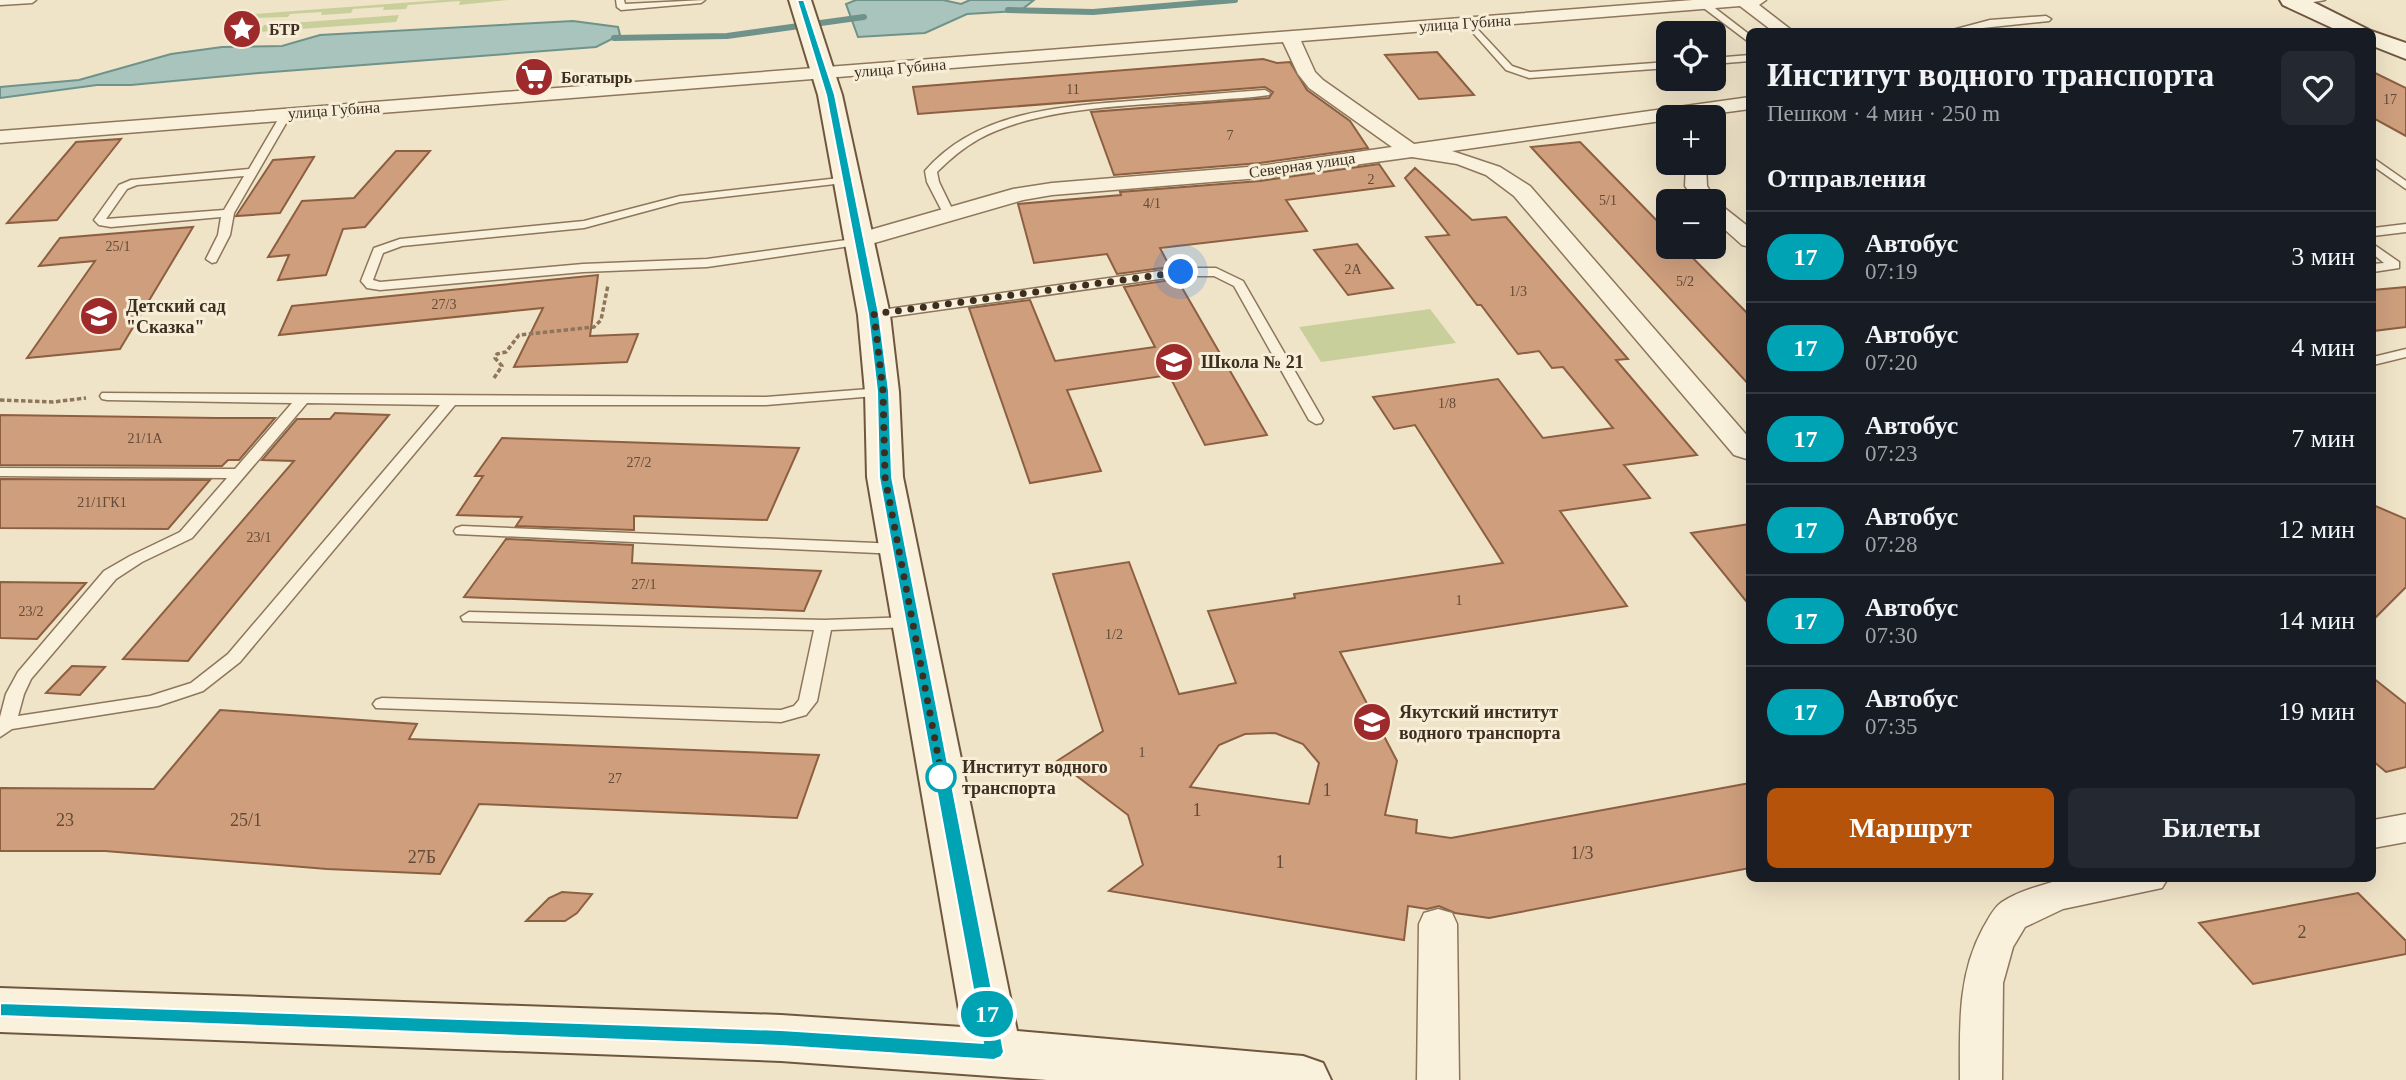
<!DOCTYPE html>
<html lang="ru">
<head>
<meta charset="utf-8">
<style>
	body { margin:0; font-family:Georgia,serif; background:#242831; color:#f1f3f6; height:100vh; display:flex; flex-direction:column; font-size:26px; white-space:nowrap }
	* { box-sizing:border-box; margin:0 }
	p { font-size:23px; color:#9ea1a6 }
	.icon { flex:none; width:38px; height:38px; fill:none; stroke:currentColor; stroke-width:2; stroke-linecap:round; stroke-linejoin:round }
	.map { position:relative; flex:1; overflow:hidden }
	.details { position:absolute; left:1746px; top:28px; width:630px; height:854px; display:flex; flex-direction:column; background:#171b24; border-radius:10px; box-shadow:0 7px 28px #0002 }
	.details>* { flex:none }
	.badge { padding:0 14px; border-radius:23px; font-size:24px; line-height:46px }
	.fabs { position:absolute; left:1656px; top:21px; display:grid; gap:14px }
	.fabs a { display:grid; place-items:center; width:70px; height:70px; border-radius:10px; background:#171b24; box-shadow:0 7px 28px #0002; font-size:35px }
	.you { position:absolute; width:35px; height:35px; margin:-18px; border:5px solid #fff; border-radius:50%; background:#1a73e8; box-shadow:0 0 0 10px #1a73e833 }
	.map>.badge { position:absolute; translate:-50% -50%; box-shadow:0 0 0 4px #fff }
	h2 { padding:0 21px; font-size:26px; line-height:63px }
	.round { display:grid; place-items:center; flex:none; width:74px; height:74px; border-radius:10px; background:#242831 }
	.overview { display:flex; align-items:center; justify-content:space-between; height:119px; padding:0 21px }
	h1 { font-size:33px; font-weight:700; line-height:52px }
	.button { display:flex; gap:14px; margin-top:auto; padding:14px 21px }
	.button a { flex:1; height:80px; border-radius:10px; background:#b45309; color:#fff; font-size:28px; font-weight:700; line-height:80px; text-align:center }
	.button a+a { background:#242831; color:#f1f3f6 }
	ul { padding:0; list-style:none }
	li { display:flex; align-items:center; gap:21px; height:91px; padding:0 21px; border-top:2px solid #363941 }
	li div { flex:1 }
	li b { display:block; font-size:26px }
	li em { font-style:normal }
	li .badge { min-width:77px; font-weight:700; text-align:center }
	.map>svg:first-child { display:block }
	.green { fill:#c9cf9b }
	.water { fill:#a9c4bc; stroke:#6f938a; stroke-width:2 }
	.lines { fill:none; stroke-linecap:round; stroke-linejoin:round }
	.stream { stroke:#6f938a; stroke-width:6 }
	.building { fill:#cf9f7d; stroke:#8d5f41; stroke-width:2; fill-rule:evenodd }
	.lane-casing { stroke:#8d765c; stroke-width:3 }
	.street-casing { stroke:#8d765c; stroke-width:3 }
	.secondary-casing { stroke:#6f573f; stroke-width:4 }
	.path { stroke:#8d765c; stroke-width:3.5; stroke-dasharray:4.5 2.5; stroke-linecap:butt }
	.lane { fill:#faf1dc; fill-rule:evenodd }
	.street { fill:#faf1dc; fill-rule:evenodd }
	.secondary { fill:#faf1dc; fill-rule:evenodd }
	.line { fill:#00a3b4; stroke:#fff; stroke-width:2 }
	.walk { stroke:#3d2e20; stroke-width:7; stroke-dasharray:0 12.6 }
	.stop-dot { fill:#fff; stroke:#00a3b4; stroke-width:3.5 }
	.labels { text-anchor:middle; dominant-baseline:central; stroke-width:6; stroke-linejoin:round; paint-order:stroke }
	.number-label { font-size:14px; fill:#624a37 }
	.far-street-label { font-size:16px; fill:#3d2e20; stroke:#f7eed8 }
	.far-poi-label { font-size:16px; font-weight:bold; fill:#3d2e20; stroke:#f7eed8; text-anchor:start }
	.poi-label { font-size:18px; font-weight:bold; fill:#3d2e20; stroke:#f7eed8; text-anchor:start }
	.stop-label { font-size:18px; font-weight:bold; fill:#3d2e20; stroke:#f7eed8; text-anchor:start }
	.near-number-label { font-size:18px; fill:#624a37 }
</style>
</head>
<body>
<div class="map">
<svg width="2406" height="1080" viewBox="0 0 2406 1080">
	<rect width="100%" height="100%" fill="#f0e4c8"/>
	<path class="green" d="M441,0H508L459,5L460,1L408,5L406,9L383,10L384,7L353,9L351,13L321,15L322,12L290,14L288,17L252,18L254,14Z
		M399,15L396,22L259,32L264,25Z
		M1430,309L1456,343L1321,362L1299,327Z"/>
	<path class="water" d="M856,0H943L961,4L970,0H1034L1020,11L967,14L925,33L858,37L846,4Z
		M573,21L618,27L620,35L596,47L259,73L131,85H97L0,98V87L79,80L171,54L222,47L282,46L320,35Z"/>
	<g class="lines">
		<path class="stream" d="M1008,10L1093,12L1235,0
			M614,38L727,36L864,17"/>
	</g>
	<path class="building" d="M1437,52L1474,95L1419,99L1385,55Z
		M1263,59L1277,63L1290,62L1307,90L1350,121L1368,148L1260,163L1114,175L1091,112L1256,99L1269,98L1273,92L1265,87L918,114L913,87Z
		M2373,72L2406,88V136L2373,118Z
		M121,139L57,220L7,223L76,142Z
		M1580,142L1668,232V247H1682L1750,316V386L1531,147Z
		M396,151H430L365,227L343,229L326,275L278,280L289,255L268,257L302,201L354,198Z
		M314,157L280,213L236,216L273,160Z
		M1379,164L1394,186L1286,200L1307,231L1160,248L1170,267L1117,274L1107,254L1034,263L1018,204L1121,195L1120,192L1260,181Z
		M1415,168L1472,220L1506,217L1628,359L1616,360L1697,455L1624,465L1650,498L1560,511L1627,606L1340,652L1397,761L1385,815L1417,820L1416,833L1451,838L1750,783V868L1489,918L1455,913L1439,906L1427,909L1408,906L1404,940L1109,891L1143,865L1128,815L1057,761L1103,731L1053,574L1129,562L1179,694L1236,683L1208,611L1295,598L1294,594L1503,563L1415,425L1394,429L1373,397L1498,379L1543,438L1613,428L1563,367L1552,368L1539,351L1518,354L1481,305H1477L1426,237L1449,235L1405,178ZM1275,733L1303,744L1319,763L1309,804L1190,787L1219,745L1245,734Z
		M193,227L120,349L27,358L95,261L39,266L60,238Z
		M1357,244L1393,288L1348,295L1314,250Z
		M598,275L590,336L638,334L627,362L514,367L543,308L279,335L292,306Z
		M1177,279L1267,435L1205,445L1169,375L1067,390L1101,471L1030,483L969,308L1030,300L1055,361L1155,347L1124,287Z
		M2406,287V327L2373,331V290Z
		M335,413L389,415L188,661L123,659L294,461L262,460L297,419H330Z
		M0,415L217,418H275L239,460H228L222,466L0,465Z
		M502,438L799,448L767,520L634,516V530L516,526L522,517L457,515L483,476H475Z
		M0,479L210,480L168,529L0,528Z
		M2373,505L2406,519V587L2373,620Z
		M1750,524V606L1691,533Z
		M506,539L633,545L632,563L821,571L804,611L464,597Z
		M0,582L86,583L37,639L0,638Z
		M72,666L105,667L80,695L46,693Z
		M2373,678L2406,704V767L2386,772L2373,761Z
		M220,710L417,724L409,739L819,755L797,818L479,804L440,874L327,869L105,851H0V788L154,789Z
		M562,892L592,894L577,913L565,921H526L549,898Z
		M2358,893L2406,941V954L2253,984L2199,923Z"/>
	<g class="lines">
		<defs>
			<path id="lane" d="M0,0H36L32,3L0,5Z
				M616,0H624L625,4L705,0L701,3L621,10L617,7Z
				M2294,0H2325L2297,5L2293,2Z
				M1701,2H1707L1750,35V43L1701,6Z
				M2046,16L2051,19L2049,21L1945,32L1990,20Z
				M1469,20L1512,66L1530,72L1668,62V68L1529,78L1506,70L1466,25L1464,23Z
				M1750,55V61L1713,64V58Z
				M1265,90L1270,93L1269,95C1251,98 1233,98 1215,100C1145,105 1040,105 979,139C963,148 950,159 937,172L939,182L955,215L953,217H945L927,182L925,171C978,109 1067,106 1143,100C1183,96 1224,93 1265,90Z
				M283,111L292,113L234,213L230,235L216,262L212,263L206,259L218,235L221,217L111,227L99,225L94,220L119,185L131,180L249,169ZM244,176L224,210L106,219L127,189L137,185Z
				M2373,158L2406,181V189L2373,166Z
				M848,177L852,178V182L680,202L584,228L402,246L383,253L373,280L380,282L583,264L707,259L861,238L863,241L857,245L707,267L583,272L380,290L367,288L361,281L374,248L400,239L584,221L680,196Z
				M2406,224V232L2373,236V228Z
				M2373,244L2399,262V268L2373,272V264L2384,263L2373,254Z
				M1181,268H1216L1243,281L1323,420L1321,423L1316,424L1309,420L1234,286L1214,276H1181L874,319L868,315L874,311Z
				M2406,349V357L2373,365V357Z
				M882,388L887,389L889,392L887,395L766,405H455L240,662L203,691L158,706L12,729L0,737V717L6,694L18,672L104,571L130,556L180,532L227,478L0,476V468L235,469L292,403L107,400L102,399L100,396L102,393L766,397ZM307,403L440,405L228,654L191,683L150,696L18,716L24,694L31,679L116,579L142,562L192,538Z
				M462,526L899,544L907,549L899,554L456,534L454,531L456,528Z
				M469,612L824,620L912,617L920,622L912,627L831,630L817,701L806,715L781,722L376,708L373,704L376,700L382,698L781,710L794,706L799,700L814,630L463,621L461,617Z"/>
			<path id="street" d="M1693,0H1766L1759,5L1794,32H1774L1740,6L1301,41L1315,72L1323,80L1414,144L1750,97V109L1690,117H1668V120L1452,151L1500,167L1530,186L1750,439V460L1734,455L1514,196L1486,175L1457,164L1412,157L1260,178L1052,195L1023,200L857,248L849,246L846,241L849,236L1013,189L1052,183L1260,166L1392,147L1309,88L1298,74L1283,42L0,143V131Z
				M1686,163H1706L1707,186L1717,202L1750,228V247L1742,245L1713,219V201H1696L1685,186Z
				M2406,814V842L2373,848V820Z
				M2067,878H2168L2162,888L2063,909L2025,927L2013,947L2003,983L2002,1080H1960C1960,1027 1957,976 1983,928C1988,920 1993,908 2002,902C2020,890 2046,884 2067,878Z
				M1438,909L1452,913L1457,924L1459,1080H1417L1419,924L1424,913Z"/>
			<path id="secondary" d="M789,0H811L842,95L890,315L899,392L903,477L1017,1031L1303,1056L1323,1063L1331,1080H1047L781,1061L0,1032V988L781,1015L962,1027L867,477L865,392L858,315L818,95Z
				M2280,0H2309L2371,31L2406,43V59L2373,46V32H2341L2283,5Z"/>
		</defs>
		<use href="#lane" class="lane-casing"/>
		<use href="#street" class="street-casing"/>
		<use href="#secondary" class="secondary-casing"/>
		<path class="path" d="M494,378L502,366L495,358L497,354L506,352L519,335L594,327L601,320L608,285
			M0,400L53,402L86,398"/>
		<use href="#lane" class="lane"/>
		<use href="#street" class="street"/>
		<use href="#secondary" class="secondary"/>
	</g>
	<path class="line" d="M797,0H804L835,95L879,314L889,391L892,477L1004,1052L1001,1057L994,1060L781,1046L0,1016V1003L781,1030L983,1043L879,477L877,391L868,314L826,95Z"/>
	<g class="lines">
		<path class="walk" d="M941,777L943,782L885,477L883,391L874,314L1181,272"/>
	</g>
	<defs>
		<symbol id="sight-disc" viewBox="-11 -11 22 22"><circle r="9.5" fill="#9e2a2b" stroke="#f7eed8"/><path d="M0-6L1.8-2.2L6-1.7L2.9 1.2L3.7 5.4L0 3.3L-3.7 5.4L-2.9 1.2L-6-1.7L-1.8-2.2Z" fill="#fff"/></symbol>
		<symbol id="supermarket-disc" viewBox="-11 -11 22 22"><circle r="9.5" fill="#9e2a2b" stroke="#f7eed8"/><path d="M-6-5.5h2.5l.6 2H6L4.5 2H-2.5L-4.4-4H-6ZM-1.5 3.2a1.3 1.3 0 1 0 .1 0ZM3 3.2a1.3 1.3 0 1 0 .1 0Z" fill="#fff"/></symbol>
		<symbol id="school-disc" viewBox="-11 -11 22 22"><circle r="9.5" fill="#9e2a2b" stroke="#f7eed8"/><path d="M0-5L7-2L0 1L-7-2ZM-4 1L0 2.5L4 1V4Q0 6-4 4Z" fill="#fff"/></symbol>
		<symbol id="university-disc" viewBox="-11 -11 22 22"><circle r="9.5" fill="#9e2a2b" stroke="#f7eed8"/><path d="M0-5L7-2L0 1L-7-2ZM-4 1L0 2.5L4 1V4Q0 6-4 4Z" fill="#fff"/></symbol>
	</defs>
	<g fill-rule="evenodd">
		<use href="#sight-disc" x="220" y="7" width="44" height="44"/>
		<use href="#supermarket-disc" x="512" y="55" width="44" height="44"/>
		<use href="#school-disc" x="77" y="294" width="44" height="44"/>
		<use href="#school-disc" x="1152" y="340" width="44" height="44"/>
		<use href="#university-disc" x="1350" y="700" width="44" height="44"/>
	</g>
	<circle class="stop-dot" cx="941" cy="777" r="14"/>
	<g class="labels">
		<g class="number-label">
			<text x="1073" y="89">11</text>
			<text x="2390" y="99">17</text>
			<text x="1230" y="135">7</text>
			<text x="1371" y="179">2</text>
			<text x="1608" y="200">5/1</text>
			<text x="1152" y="203">4/1</text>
			<text x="118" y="246">25/1</text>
			<text x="1353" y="269">2А</text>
			<text x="1685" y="281">5/2</text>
			<text x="1518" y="291">1/3</text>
			<text x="444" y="304">27/3</text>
			<text x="1447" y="403">1/8</text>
			<text x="145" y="438">21/1А</text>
			<text x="639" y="462">27/2</text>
			<text x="102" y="502">21/1ГК1</text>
			<text x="259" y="537">23/1</text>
			<text x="644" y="584">27/1</text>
			<text x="1459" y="600">1</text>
			<text x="31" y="611">23/2</text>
			<text x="1114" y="634">1/2</text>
			<text x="1142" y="752">1</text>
			<text x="615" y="778">27</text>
		</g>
		<g class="far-street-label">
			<text transform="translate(1465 23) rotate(-4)">улица Губина</text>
			<text transform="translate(900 68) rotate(-5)">улица Губина</text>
			<text transform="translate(334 110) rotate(-4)">улица Губина</text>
			<text transform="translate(1302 165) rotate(-8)">Северная улица</text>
		</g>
		<g class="far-poi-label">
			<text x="269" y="29">БТР</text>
			<text x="561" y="77">Богатырь</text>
		</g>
		<g class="poi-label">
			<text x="126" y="306">Детский сад<tspan x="126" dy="21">"Сказка"</tspan></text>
			<text x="1201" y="362">Школа № 21</text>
			<text x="1399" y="712">Якутский институт<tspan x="1399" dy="21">водного транспорта</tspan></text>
		</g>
		<g class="stop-label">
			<text x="962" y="767">Институт водного<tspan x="962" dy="21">транспорта</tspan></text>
		</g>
		<g class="near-number-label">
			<text x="1327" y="790">1</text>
			<text x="1197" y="810">1</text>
			<text x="65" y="820">23</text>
			<text x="246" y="820">25/1</text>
			<text x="1582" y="853">1/3</text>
			<text x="422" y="857">27Б</text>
			<text x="1280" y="862">1</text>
			<text x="2302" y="932">2</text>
		</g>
	</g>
</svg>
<div class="fabs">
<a><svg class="icon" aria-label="locate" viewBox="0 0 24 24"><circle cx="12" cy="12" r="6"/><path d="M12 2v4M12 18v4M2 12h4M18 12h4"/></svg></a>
<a>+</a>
<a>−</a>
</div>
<div class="you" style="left:1181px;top:272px"></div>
<b class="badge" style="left:987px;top:1014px;background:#00a3b4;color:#fff">17</b>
<section class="details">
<div class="overview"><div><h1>Институт водного транспорта</h1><p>Пешком · 4 мин · 250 m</p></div><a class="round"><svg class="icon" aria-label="heart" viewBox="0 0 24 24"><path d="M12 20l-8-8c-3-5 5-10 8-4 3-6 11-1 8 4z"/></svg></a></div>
<h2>Отправления</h2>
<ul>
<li><span class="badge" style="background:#00a3b4;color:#fff">17</span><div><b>Автобус</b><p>07:19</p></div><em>3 мин</em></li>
<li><span class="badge" style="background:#00a3b4;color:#fff">17</span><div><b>Автобус</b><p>07:20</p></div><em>4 мин</em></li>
<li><span class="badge" style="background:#00a3b4;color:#fff">17</span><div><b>Автобус</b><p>07:23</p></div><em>7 мин</em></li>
<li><span class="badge" style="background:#00a3b4;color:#fff">17</span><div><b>Автобус</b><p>07:28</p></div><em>12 мин</em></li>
<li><span class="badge" style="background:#00a3b4;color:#fff">17</span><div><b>Автобус</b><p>07:30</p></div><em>14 мин</em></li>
<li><span class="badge" style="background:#00a3b4;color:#fff">17</span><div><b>Автобус</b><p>07:35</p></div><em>19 мин</em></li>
</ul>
<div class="button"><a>Маршрут</a><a>Билеты</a></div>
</section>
</div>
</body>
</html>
